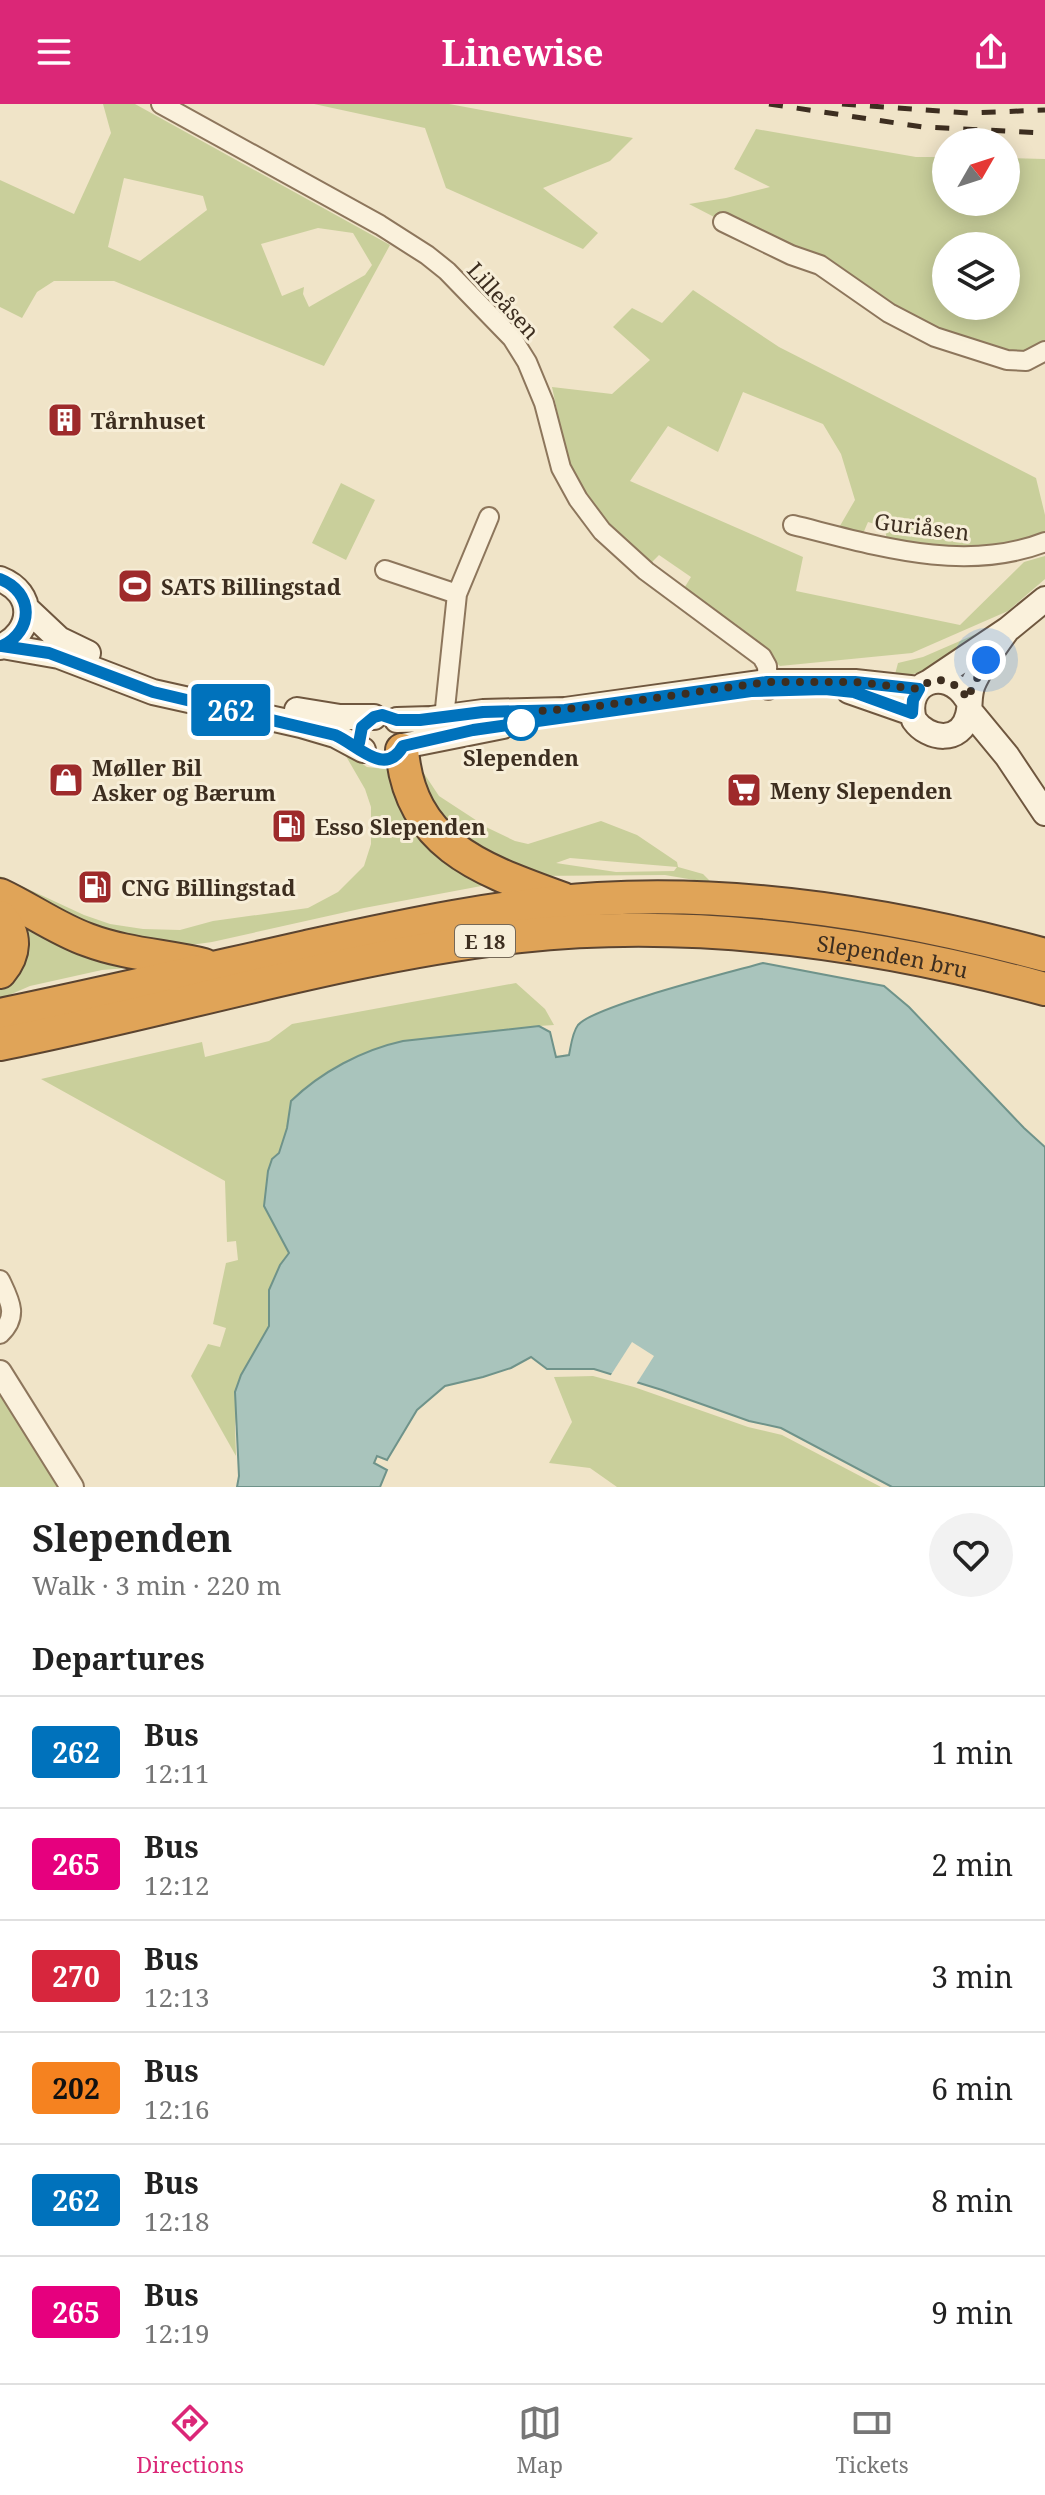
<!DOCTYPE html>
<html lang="en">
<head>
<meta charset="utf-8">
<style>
	body { margin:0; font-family:"Noto Serif",serif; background:#f2f2f2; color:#222; height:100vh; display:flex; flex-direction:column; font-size:30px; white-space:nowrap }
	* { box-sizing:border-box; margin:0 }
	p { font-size:26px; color:#767676 }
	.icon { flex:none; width:44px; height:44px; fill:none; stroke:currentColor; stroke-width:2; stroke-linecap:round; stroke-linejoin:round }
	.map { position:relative; height:1383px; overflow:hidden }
	.panel { display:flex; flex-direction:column; background:#fff; flex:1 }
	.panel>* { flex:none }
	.badge { padding:0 16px; border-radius:6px; font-size:28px; line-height:52px }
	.needle { width:52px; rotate:51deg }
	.buttons { position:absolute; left:932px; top:24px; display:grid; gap:16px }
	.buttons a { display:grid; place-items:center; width:88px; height:88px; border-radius:50%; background:#fff; box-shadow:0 4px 20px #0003; font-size:40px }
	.you { position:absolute; width:40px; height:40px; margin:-20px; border:6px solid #fff; border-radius:50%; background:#1a73e8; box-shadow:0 0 0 12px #1a73e833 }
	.map>.badge { position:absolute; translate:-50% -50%; box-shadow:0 0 0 4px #fff }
	h2 { padding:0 32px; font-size:30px; line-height:72px }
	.round { display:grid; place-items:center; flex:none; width:84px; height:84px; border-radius:42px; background:#f2f2f2 }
	.headline { display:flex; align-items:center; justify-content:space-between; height:136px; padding:0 32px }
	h1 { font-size:38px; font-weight:700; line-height:60px }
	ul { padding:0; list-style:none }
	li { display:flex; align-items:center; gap:24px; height:112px; padding:0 32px; border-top:2px solid #e0e0e0 }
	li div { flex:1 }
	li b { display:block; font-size:30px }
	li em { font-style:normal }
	li .badge { min-width:88px; font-weight:700; text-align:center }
	header { display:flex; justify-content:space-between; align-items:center; height:104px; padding:0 32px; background:#db2777; color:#fff; font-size:36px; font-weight:700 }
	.tabs { display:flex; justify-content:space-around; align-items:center; height:112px; border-top:2px solid #e0e0e0; background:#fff; font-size:22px; color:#767676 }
	.tabs a { display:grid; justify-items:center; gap:4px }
	.tabs .active { color:#db2777 }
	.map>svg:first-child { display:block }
	.green { fill:#c9cf9b; fill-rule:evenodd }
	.water { fill:#a9c4bc; stroke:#6f938a; stroke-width:2 }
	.pier { fill:#f0e4c8 }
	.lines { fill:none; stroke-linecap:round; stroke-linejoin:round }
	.minor-casing { stroke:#8d765c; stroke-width:22 }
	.tertiary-casing { stroke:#8d765c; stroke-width:26 }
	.secondary-casing { stroke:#6f573f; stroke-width:28 }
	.motorway-casing { stroke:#5b4430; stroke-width:36 }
	.minor { stroke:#faf1dc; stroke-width:18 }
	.tertiary { stroke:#faf1dc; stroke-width:22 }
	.secondary { stroke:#faf1dc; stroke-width:24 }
	.motorway { stroke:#e0a458; stroke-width:32 }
	.rail { stroke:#3d2e20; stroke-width:5; stroke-dasharray:14 14; stroke-linecap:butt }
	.line-casing { stroke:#fff; stroke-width:18 }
	.line { stroke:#0072bc; stroke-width:12 }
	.walk { stroke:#3d2e20; stroke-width:8; stroke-dasharray:0 14.4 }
	.stop-dot { fill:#fff; stroke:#0072bc; stroke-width:4 }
	.labels { text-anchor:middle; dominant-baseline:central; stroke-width:6; stroke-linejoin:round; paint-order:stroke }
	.shield { fill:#f7eed8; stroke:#756857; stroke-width:2 }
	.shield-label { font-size:20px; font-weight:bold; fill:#3d2e20 }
	.street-label { font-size:22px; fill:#3d2e20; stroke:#f7eed8 }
	.poi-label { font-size:22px; font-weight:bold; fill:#3d2e20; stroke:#f7eed8; text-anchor:start }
	.stop-label { font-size:22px; font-weight:bold; fill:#3d2e20; stroke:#f7eed8 }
</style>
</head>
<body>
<header><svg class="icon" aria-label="menu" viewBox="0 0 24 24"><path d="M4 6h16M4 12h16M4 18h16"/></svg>Linewise<svg class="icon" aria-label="share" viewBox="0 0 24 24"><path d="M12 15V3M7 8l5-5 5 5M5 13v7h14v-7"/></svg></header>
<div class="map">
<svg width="1045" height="1383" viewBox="0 0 1045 1383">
	<rect width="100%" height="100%" fill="#f0e4c8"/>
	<path class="green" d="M103,0H135L390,141L324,262L114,177H54L37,188L22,214L0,203V76L74,110L111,29ZM124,74L203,92L207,106L140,157L108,143ZM318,124L353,129L372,161L365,171L309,203L303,190L304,183L282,192L261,140Z
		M314,0H449L633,34L610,57L543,84L598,129L583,145L446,84L425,24Z
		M756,25L916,53H946V98H1006V54L1045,55V247L1026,257L972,246L689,100L726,94L770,83L734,65ZM946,142H1006V202H946Z
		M693,186L779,243L1036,374L1045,411V431L982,446L887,438L885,423L868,418L862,432L837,427L855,396L841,350L823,320L743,288L718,348L668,322L630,377L803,453L796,487L960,521L1024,458L1045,452V475L1008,507L912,549L780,562L683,486L691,473L659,451L649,461L597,407L568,358L552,283L612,290L650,256L613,223L632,204L662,219Z
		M341,379L375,396L346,456L312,439Z
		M997,521L932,566L894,574L898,559L923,553Z
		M343,647L367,663L393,666L492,780L364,804L212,838L176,843L113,836L0,782V772L84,811L110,820L143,825L180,826L213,817L308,804L338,788L364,762L371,740V703L365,685Z
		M417,659L439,692L488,724L515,737L528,740L601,717L637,731L677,758L678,763L703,770L712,779L665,771L529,772L438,717ZM570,754L677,763L674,767L616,768L556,759Z
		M14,815L154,862L102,866L30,882L0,895V877Z
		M516,879L545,905L554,921C531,922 509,927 486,929C411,935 348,941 291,997L287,1024L279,1049L268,1067L264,1102L289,1149L280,1161L269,1186V1222L241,1271L235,1322L236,1352L191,1272L208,1240L220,1243L226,1224L213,1220L226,1159L238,1156L236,1137L227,1138L225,1077L41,975L202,938L205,953L269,937L292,920Z
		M593,1272L634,1283L748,1323L782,1331L881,1383H617L590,1364L549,1359L572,1318L554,1273Z
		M0,1292L7,1300L57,1383H0Z"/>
	<path class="water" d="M763,859L884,882L909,903L1024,1024L1045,1043V1383H892L781,1324L749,1317L662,1286L594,1265H547L531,1253L511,1264L483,1273L445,1282L417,1306L387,1356L377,1352L374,1359L387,1366L380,1383H237L239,1372L235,1288L241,1271L269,1222V1186L280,1161L289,1149L264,1102L268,1067L272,1055L279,1049L287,1024L291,997C321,968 362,946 403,937L539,922L550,928L556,953L569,951C571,942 572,929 578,921C594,902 731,868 763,859Z"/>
	<path class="pier" d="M632,1238L654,1252L635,1282L609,1274Z"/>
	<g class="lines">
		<defs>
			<path id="minor" d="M161,0L380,121L427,151L447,167L512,234L527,258L544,299L561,364L578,395L602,427L646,467L762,553L767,562L768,586
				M723,118L791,151L820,161L889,209L935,233L1007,256L1026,257L1045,247
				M793,421C874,441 964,470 1045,438
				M385,466L457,490
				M444,614L457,490L489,413
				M0,1176C10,1197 19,1212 0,1230"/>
			<path id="tertiary" d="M0,1268L72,1383"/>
			<path id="secondary" d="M0,475C36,489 34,528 0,543
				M26,504L59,535L88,549
				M2,542L59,552L153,588L301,621L335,631L363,646
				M931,577L1007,526L1045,495
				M849,587L912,609
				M967,595C946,561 903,578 914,616C928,636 961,640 968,611C971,600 968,592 973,580C982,560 995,543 1007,526
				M297,606L340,613H374
				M969,606L1007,652L1045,709
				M397,616L431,615L483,608L565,606L767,578H855L919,585
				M403,642L503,622"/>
			<g id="motorway">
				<path d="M402,646C410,743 484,766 563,795"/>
				<path d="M0,791C30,805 57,825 88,836C125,850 166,852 204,861"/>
				<path d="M0,813C17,831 15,850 0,868"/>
				<path d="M0,911C102,890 204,866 306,843C403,822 499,801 598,795C747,786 901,812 1045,851"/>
				<path id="s1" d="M0,940C173,906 344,852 520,832C696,813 875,839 1045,885"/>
			</g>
		</defs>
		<use href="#minor" class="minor-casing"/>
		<use href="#tertiary" class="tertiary-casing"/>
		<use href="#secondary" class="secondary-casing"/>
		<use href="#motorway" class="motorway-casing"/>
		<use href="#minor" class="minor"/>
		<use href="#tertiary" class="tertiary"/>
		<use href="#secondary" class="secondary"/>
		<use href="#motorway" class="motorway"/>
		<path class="rail" d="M769,0L923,23L1045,29
			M842,0L968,9L1045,6"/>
	</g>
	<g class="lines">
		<defs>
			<path id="line" d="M0,475C34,488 34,527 2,542L49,549L153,588L335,631C358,641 385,674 403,642L473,626L751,587L825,585L854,588L912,609L913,596L919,585L855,578H767L565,606L483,608L420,616H397L382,611L374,613L362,623L359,639"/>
		</defs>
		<use href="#line" class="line-casing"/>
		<use href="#line" class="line"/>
		<path class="walk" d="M521,619L526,608L592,603L767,578H855L919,585L930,577L943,576L961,584L967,595L986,556"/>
	</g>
	<defs>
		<symbol id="building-square" viewBox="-11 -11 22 22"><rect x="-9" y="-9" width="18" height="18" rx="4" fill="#9e2a2b" stroke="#f7eed8"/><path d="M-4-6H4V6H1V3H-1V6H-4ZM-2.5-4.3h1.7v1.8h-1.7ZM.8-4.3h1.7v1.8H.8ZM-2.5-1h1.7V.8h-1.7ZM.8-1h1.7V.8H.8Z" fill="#fff"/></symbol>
		<symbol id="stadium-square" viewBox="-11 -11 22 22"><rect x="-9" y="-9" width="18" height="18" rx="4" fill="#9e2a2b" stroke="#f7eed8"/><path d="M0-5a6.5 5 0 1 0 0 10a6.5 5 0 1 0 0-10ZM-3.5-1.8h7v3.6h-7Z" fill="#fff"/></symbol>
		<symbol id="shop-square" viewBox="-11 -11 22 22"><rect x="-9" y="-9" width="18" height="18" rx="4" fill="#9e2a2b" stroke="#f7eed8"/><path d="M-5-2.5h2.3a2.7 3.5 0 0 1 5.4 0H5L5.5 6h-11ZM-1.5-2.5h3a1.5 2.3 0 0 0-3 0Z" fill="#fff"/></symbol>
		<symbol id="supermarket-square" viewBox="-11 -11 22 22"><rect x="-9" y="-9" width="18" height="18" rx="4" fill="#9e2a2b" stroke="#f7eed8"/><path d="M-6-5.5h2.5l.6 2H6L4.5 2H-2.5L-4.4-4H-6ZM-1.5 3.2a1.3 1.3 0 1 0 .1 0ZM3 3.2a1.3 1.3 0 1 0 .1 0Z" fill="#fff"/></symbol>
		<symbol id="fuel-square" viewBox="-11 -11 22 22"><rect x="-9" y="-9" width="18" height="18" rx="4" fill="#9e2a2b" stroke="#f7eed8"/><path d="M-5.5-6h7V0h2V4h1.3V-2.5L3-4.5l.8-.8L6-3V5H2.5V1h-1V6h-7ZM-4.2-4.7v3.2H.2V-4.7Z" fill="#fff"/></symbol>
	</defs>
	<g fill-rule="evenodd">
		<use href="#building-square" x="45" y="296" width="40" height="40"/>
		<use href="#stadium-square" x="115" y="462" width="40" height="40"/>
		<use href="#shop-square" x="46" y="656" width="40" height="40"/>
		<use href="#supermarket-square" x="724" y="666" width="40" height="40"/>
		<use href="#fuel-square" x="269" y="702" width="40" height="40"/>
		<use href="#fuel-square" x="75" y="763" width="40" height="40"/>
	</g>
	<circle class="stop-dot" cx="521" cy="619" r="16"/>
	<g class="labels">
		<rect class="shield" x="455" y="821" width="60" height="32" rx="6"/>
		<g class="shield-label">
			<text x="485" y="837">E 18</text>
		</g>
		<g class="street-label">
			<text transform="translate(504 196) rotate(48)">Lilleåsen</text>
			<text transform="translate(922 422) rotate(7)">Guriåsen</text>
			<text stroke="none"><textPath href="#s1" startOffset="906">Slependen bru</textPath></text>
		</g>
		<g class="poi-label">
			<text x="91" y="316">Tårnhuset</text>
			<text x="161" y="482">SATS Billingstad</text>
			<text x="92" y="663">Møller Bil<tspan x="92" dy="25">Asker og Bærum</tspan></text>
			<text x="770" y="686">Meny Slependen</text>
			<text x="315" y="722">Esso Slependen</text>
			<text x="121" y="783">CNG Billingstad</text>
		</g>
		<g class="stop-label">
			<text x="521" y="653">Slependen</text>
		</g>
	</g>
</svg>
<div class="buttons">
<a><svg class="needle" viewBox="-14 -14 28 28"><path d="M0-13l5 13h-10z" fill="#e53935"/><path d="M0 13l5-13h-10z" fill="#767676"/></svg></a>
<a><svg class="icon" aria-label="layers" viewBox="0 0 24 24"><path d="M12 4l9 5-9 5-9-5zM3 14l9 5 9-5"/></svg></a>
</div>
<div class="you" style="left:986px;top:556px"></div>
<b class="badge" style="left:231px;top:606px;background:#0072bc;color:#fff">262</b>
</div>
<section class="panel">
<div class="headline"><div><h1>Slependen</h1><p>Walk · 3 min · 220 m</p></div><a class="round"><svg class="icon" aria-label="heart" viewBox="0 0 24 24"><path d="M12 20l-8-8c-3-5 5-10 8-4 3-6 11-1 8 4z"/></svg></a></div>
<h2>Departures</h2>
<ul>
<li><span class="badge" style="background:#0072bc;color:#fff">262</span><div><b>Bus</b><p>12:11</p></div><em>1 min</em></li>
<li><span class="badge" style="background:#e6007e;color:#fff">265</span><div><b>Bus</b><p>12:12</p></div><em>2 min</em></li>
<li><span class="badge" style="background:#d7263d;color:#fff">270</span><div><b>Bus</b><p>12:13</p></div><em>3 min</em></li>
<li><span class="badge" style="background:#f58220;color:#111">202</span><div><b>Bus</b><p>12:16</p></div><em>6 min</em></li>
<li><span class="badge" style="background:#0072bc;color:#fff">262</span><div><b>Bus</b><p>12:18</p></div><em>8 min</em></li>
<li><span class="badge" style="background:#e6007e;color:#fff">265</span><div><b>Bus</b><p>12:19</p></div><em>9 min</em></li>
</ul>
</section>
<nav class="tabs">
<a class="active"><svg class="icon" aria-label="directions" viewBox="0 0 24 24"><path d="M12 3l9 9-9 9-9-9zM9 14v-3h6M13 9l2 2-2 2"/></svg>Directions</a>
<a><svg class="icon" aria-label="map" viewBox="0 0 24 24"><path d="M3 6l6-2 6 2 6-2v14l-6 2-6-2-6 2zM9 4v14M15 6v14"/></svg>Map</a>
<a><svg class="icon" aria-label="tickets" viewBox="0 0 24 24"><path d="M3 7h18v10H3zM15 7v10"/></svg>Tickets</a>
</nav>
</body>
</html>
